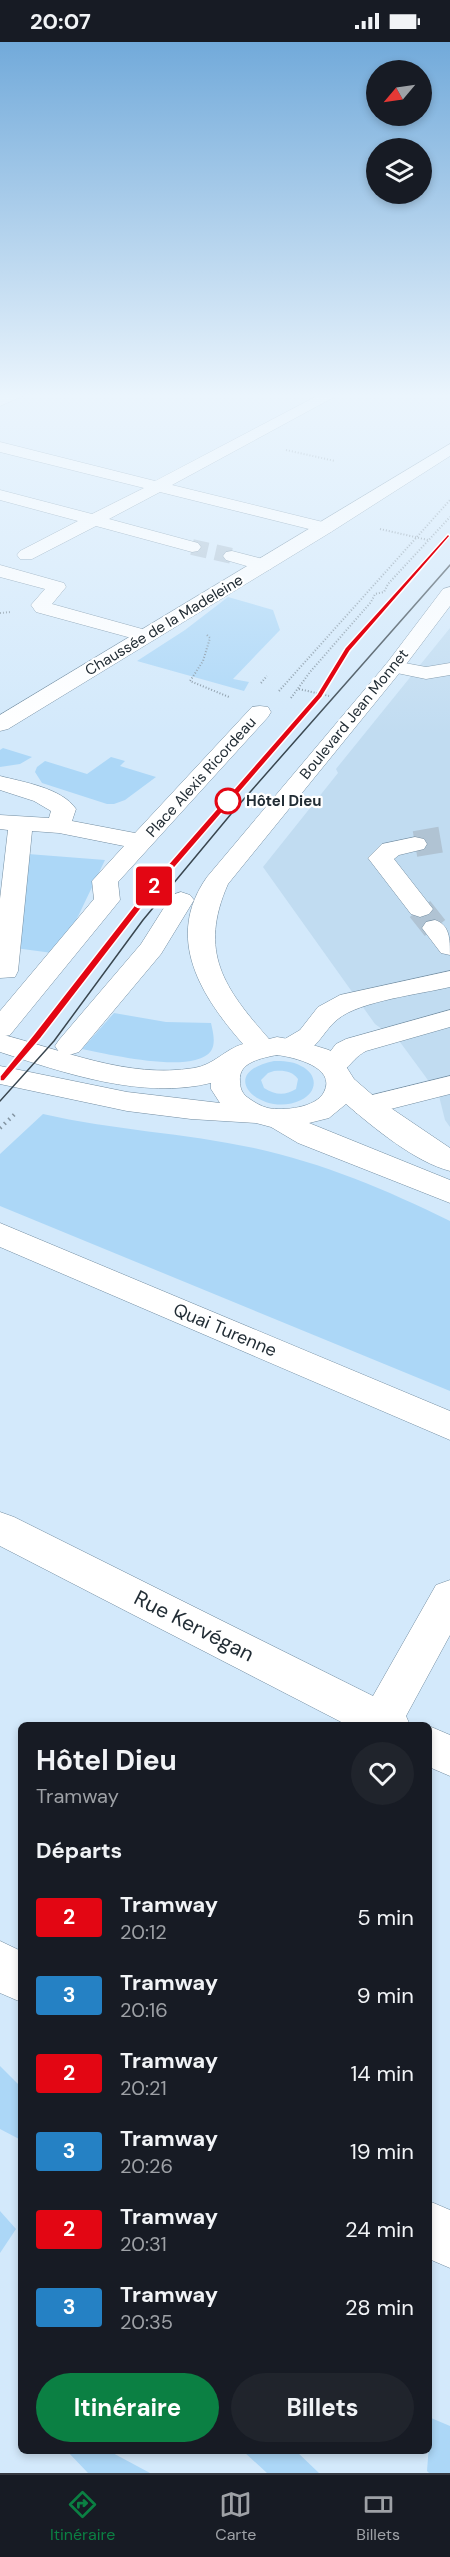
<!DOCTYPE html>
<html lang="fr">
<head>
<meta charset="utf-8">
<style>
	body { margin:0; font-family:"DM Sans",sans-serif; background:#20242c; color:#f1f3f6; height:100vh; display:flex; flex-direction:column; font-size:22px; white-space:nowrap }
	* { box-sizing:border-box; margin:0 }
	p { font-size:20px; color:#9ea1a6 }
	.icon { flex:none; width:33px; height:33px; fill:none; stroke:currentColor; stroke-width:2; stroke-linecap:round; stroke-linejoin:round }
	.map { position:relative; flex:1; overflow:hidden }
	.details { position:absolute; left:18px; top:1680px; width:414px; height:732px; display:flex; flex-direction:column; background:#171b24; border-radius:9px; box-shadow:0 3px 9px #0003 }
	.details>* { flex:none }
	.badge { padding:0 12px; border-radius:4px; font-size:21px; line-height:39px }
	.needle { width:39px; rotate:241deg }
	.tools { position:absolute; left:366px; top:18px; display:grid; gap:12px }
	.tools a { display:grid; place-items:center; width:66px; height:66px; border-radius:50%; background:#171b24; box-shadow:0 3px 9px #0003; font-size:30px }
	.map>.badge { position:absolute; translate:-50% -50%; box-shadow:0 0 0 3px #fff }
	h2 { padding:0 18px; font-size:22px; line-height:54px }
	.round { display:grid; place-items:center; flex:none; width:63px; height:63px; border-radius:32px; background:#20242c }
	.summary { display:flex; align-items:center; justify-content:space-between; height:102px; padding:0 18px }
	h1 { font-size:28px; font-weight:700; line-height:45px }
	.button { display:flex; gap:12px; margin-top:auto; padding:12px 18px }
	.button a { flex:1; height:69px; border-radius:36px; background:#0b8043; color:#fff; font-size:24px; font-weight:700; line-height:69px; text-align:center }
	.button a+a { background:#20242c; color:#f1f3f6 }
	ul { padding:0; list-style:none }
	li { display:flex; align-items:center; gap:18px; height:78px; padding:0 18px }
	li div { flex:1 }
	li b { display:block; font-size:22px }
	li em { font-style:normal }
	li .badge { min-width:66px; font-weight:700; text-align:center }
	.status { display:flex; justify-content:space-between; align-items:center; height:42px; padding:0 30px; background:#171b24; direction:ltr }
	.status svg { height:16px; fill:currentColor }
	.tabs { display:flex; justify-content:space-around; align-items:center; height:84px; border-top:2px solid #363941; background:#171b24; font-size:16px; color:#9ea1a6 }
	.tabs a { display:grid; justify-items:center; gap:3px }
	.tabs .active { color:#0b8043 }
	.map>svg:first-child { display:block }
	.built { fill:#c1dcf1 }
	.green { fill:#acd7f7; fill-rule:evenodd }
	.lines { fill:none; stroke-linecap:round; stroke-linejoin:round }
	.minor-tunnel-far1 { stroke:#b0c3d3; stroke-width:16; stroke-dasharray:16 8; stroke-linecap:butt }
	.minor-tunnel { stroke:#b0c3d3; stroke-width:26; stroke-dasharray:26 14; stroke-linecap:butt }
	.minor-casing { stroke:#738da1; stroke-width:1 }
	.major-casing { stroke:#738da1; stroke-width:1 }
	.path-far1 { stroke:#8394a1; stroke-width:2; stroke-dasharray:1 2; stroke-linecap:butt }
	.path { stroke:#8394a1; stroke-width:4; stroke-dasharray:1.5 4.5; stroke-linecap:butt }
	.minor { fill:#fff; fill-rule:evenodd }
	.major { fill:#fff; fill-rule:evenodd }
	.tram { stroke:#39464f; stroke-width:1.5 }
	.line { fill:#e30613; stroke:#fff; stroke-width:1.5 }
	.stop-dot { fill:#fff; stroke:#e30613; stroke-width:3 }
	.labels { text-anchor:middle; dominant-baseline:central; stroke-width:4.5; stroke-linejoin:round; paint-order:stroke }
	.far-street-label { font-size:15px; fill:#222d35; stroke:#fff }
	.far-stop-label { font-size:15px; font-weight:bold; fill:#222d35; stroke:#fff; text-anchor:start }
	.street-label { font-size:18px; fill:#222d35; stroke:#fff }
	.near-street-label { font-size:21px; fill:#222d35; stroke:#fff }
</style>
</head>
<body>
<div class="status"><b>20:07</b><svg viewBox="0 0 49 12"><path d="M0 12V9h3v3zM5 12V6h3v6zM10 12V3h3v9zM15 12V0h3v12zM26 1h20v11H26zM47 4h2v5h-2z"/></svg></div>
<div class="map">
<svg width="450" height="2431" viewBox="0 0 450 2431">
	<rect width="100%" height="100%" fill="#d3e9fb"/>
	<path class="built" d="M450,586V1085L445,1078L439,1054L425,1034L400,1000L375,982L263,825L338,731L336,727Z"/>
	<path class="green" d="M228,555L273,568L280,588L233,637L249,640L244,649L137,619L185,588Z
		M3,706L32,715L20,722L0,725V708Z
		M111,715L125,719L120,724L156,735L125,758L114,762H107L42,741L35,730L37,725L45,719L87,732Z
		M28,812L105,818L60,912L15,906Z
		M114,971L166,980L211,981C213,990 216,1001 211,1009C193,1033 108,1012 82,1007Z
		M274,1019C283,1019 292,1019 301,1024C318,1032 318,1050 301,1058C264,1077 212,1032 274,1019ZM274,1029C284,1028 292,1029 298,1037L296,1047C285,1054 275,1053 264,1046L261,1038L268,1031Z
		M43,1072C112,1088 184,1091 254,1106C323,1121 387,1148 450,1179V1349L0,1164V1112Z
		M0,2024L21,2045V2098L0,2087Z
		M0,2169L16,2187L0,2211Z
		M431,2376L450,2384V2431H429L427,2429Z
		M67,2409H109L150,2431H88Z
		M243,2409H296L319,2431H267Z"/>
	<g class="lines">
		<path class="minor-tunnel-far1" d="M192,505L232,514"/>
		<path class="minor-tunnel" d="M415,802L450,796
			M420,867L435,886"/>
		<defs>
			<path id="minor" d="M4,352H27L0,364V354Z
				M321,352L336,354L172,443L331,482L334,486L331,490L325,491L160,450L109,477L198,501L201,505L198,509L192,510L96,484L32,517H20L17,513L20,509L78,479L0,458V448L92,472L144,446L0,410V400L155,439Z
				M232,509L271,519L273,523L271,527L264,529L226,518L223,514L226,510Z
				M0,523L64,541L66,545L52,562L153,590L156,594L153,598L146,600L36,570L31,563L45,547L0,535Z
				M394,619L426,625L450,621V633L426,637L387,629L384,625L387,621Z
				M260,664L268,665L271,670L268,675L118,840L120,858L116,863L10,993L0,995V969L94,857L92,839L124,804L59,791L32,789L18,929L15,935L0,936V857L8,788L0,787V773L49,776L51,769L34,759L0,748V734C23,740 62,746 76,767L72,779L135,791L252,665Z
				M415,795L424,797L427,802L424,807L399,813L394,817L433,867L429,872L420,875L411,872L368,816L382,802Z
				M181,850L190,853L194,858L161,912L79,1010L69,1013L59,1010L55,1004L59,998L141,902L172,853Z
				M435,878C450,883 450,897 450,913L441,911L422,886L426,880Z
				M450,929V945C421,952 360,959 338,977C319,992 316,1018 283,1010L279,1004L283,998L300,988L318,965L340,953Z
				M450,968V985L366,1009C347,1019 348,1037 323,1030L319,1024L336,1002L346,997Z
				M450,1034V1052L367,1073L356,1071L352,1064L356,1057Z
				M0,1181L450,1369V1398L0,1205Z
				M0,1470L14,1475L373,1654L436,1543L450,1538V1593L406,1674L410,1683H347L0,1504Z
				M429,1684L450,1693V1734L429,1725Z
				M0,1899L21,1909V1960L0,1951Z
				M429,2159L450,2168V2226L429,2217Z"/>
			<path id="major" d="M450,402V414L331,490L8,687L0,689V673Z
				M450,545V564L401,629L228,842C198,910 224,946 269,997L277,995L300,999L329,1008L342,1018L354,1037L376,1056L450,1106V1129C415,1120 374,1086 346,1062L329,1076L309,1081L450,1138V1161L298,1101L271,1085L256,1081L191,1077L127,1069L0,1042V1024L127,1050L220,1061L211,1047V1041C143,1058 64,1031 0,1010V992C63,1008 128,1037 194,1026C214,1023 225,1007 243,1002C201,954 164,896 207,835L387,621L443,547ZM277,1013C293,1015 337,1025 324,1050C316,1066 283,1069 268,1066C260,1064 254,1060 247,1055C242,1051 240,1046 240,1039C238,1020 262,1016 277,1013Z"/>
		</defs>
		<use href="#minor" class="minor-casing"/>
		<use href="#major" class="major-casing"/>
		<path class="path-far1" d="M286,408L335,419
			M380,487L428,498
			M0,571L11,570
			M207,593L210,596L203,619L190,639L229,655
			M261,641L267,634
			M299,647L329,654
			M279,649L450,458
			M291,656L310,630L371,560L375,552L384,550L388,542L450,475"/>
		<path class="path" d="M0,1086L17,1070"/>
		<use href="#minor" class="minor"/>
		<use href="#major" class="major"/>
		<path class="tram" d="M0,1036L37,994L168,827L320,653L347,608L450,494
			M0,1059L54,999L143,878L236,766L450,523"/>
	</g>
	<linearGradient id="sky" x2="0" y2="1"><stop stop-color="#72aada"/><stop offset="0.51" stop-color="#ebf5fd"/><stop offset="1" stop-color="#ebf5fd" stop-opacity="0"/></linearGradient>
	<rect width="450" height="693" fill="url(#sky)"/>
	<path class="line" d="M448,492L450,494L350,609L322,655L157,846L41,996L4,1039H0V1034L34,992L151,842L317,652L345,606Z"/>
	<circle class="stop-dot" cx="228" cy="759" r="12"/>
	<g class="labels">
		<g class="far-street-label">
			<text transform="translate(164 583) rotate(-31)">Chaussée de la Madeleine</text>
			<text transform="translate(354 672) rotate(-51)">Boulevard Jean Monnet</text>
			<text transform="translate(201 735) rotate(-48)">Place Alexis Ricordeau</text>
		</g>
		<g class="far-stop-label">
			<text x="246" y="759">Hôtel Dieu</text>
		</g>
		<g class="street-label">
			<text transform="translate(225 1288) rotate(23)">Quai Turenne</text>
		</g>
		<g class="near-street-label">
			<text transform="translate(194 1584) rotate(27)">Rue Kervégan</text>
		</g>
	</g>
</svg>
<div class="tools">
<a><svg class="needle" viewBox="-14 -14 28 28"><path d="M0-13l5 13h-10z" fill="#e53935"/><path d="M0 13l5-13h-10z" fill="#9ea1a6"/></svg></a>
<a><svg class="icon" aria-label="layers" viewBox="0 0 24 24"><path d="M12 4l9 5-9 5-9-5zM3 14l9 5 9-5"/></svg></a>
</div>
<b class="badge" style="left:154px;top:844px;background:#e30613;color:#fff">2</b>
<section class="details">
<div class="summary"><div><h1>Hôtel Dieu</h1><p>Tramway</p></div><a class="round"><svg class="icon" aria-label="heart" viewBox="0 0 24 24"><path d="M12 20l-8-8c-3-5 5-10 8-4 3-6 11-1 8 4z"/></svg></a></div>
<h2>Départs</h2>
<ul>
<li><span class="badge" style="background:#e30613;color:#fff">2</span><div><b>Tramway</b><p>20:12</p></div><em>5 min</em></li>
<li><span class="badge" style="background:#2581c4;color:#fff">3</span><div><b>Tramway</b><p>20:16</p></div><em>9 min</em></li>
<li><span class="badge" style="background:#e30613;color:#fff">2</span><div><b>Tramway</b><p>20:21</p></div><em>14 min</em></li>
<li><span class="badge" style="background:#2581c4;color:#fff">3</span><div><b>Tramway</b><p>20:26</p></div><em>19 min</em></li>
<li><span class="badge" style="background:#e30613;color:#fff">2</span><div><b>Tramway</b><p>20:31</p></div><em>24 min</em></li>
<li><span class="badge" style="background:#2581c4;color:#fff">3</span><div><b>Tramway</b><p>20:35</p></div><em>28 min</em></li>
</ul>
<div class="button"><a>Itinéraire</a><a>Billets</a></div>
</section>
</div>
<nav class="tabs">
<a class="active"><svg class="icon" aria-label="directions" viewBox="0 0 24 24"><path d="M12 3l9 9-9 9-9-9zM9 14v-3h6M13 9l2 2-2 2"/></svg>Itinéraire</a>
<a><svg class="icon" aria-label="map" viewBox="0 0 24 24"><path d="M3 6l6-2 6 2 6-2v14l-6 2-6-2-6 2zM9 4v14M15 6v14"/></svg>Carte</a>
<a><svg class="icon" aria-label="tickets" viewBox="0 0 24 24"><path d="M3 7h18v10H3zM15 7v10"/></svg>Billets</a>
</nav>
</body>
</html>
